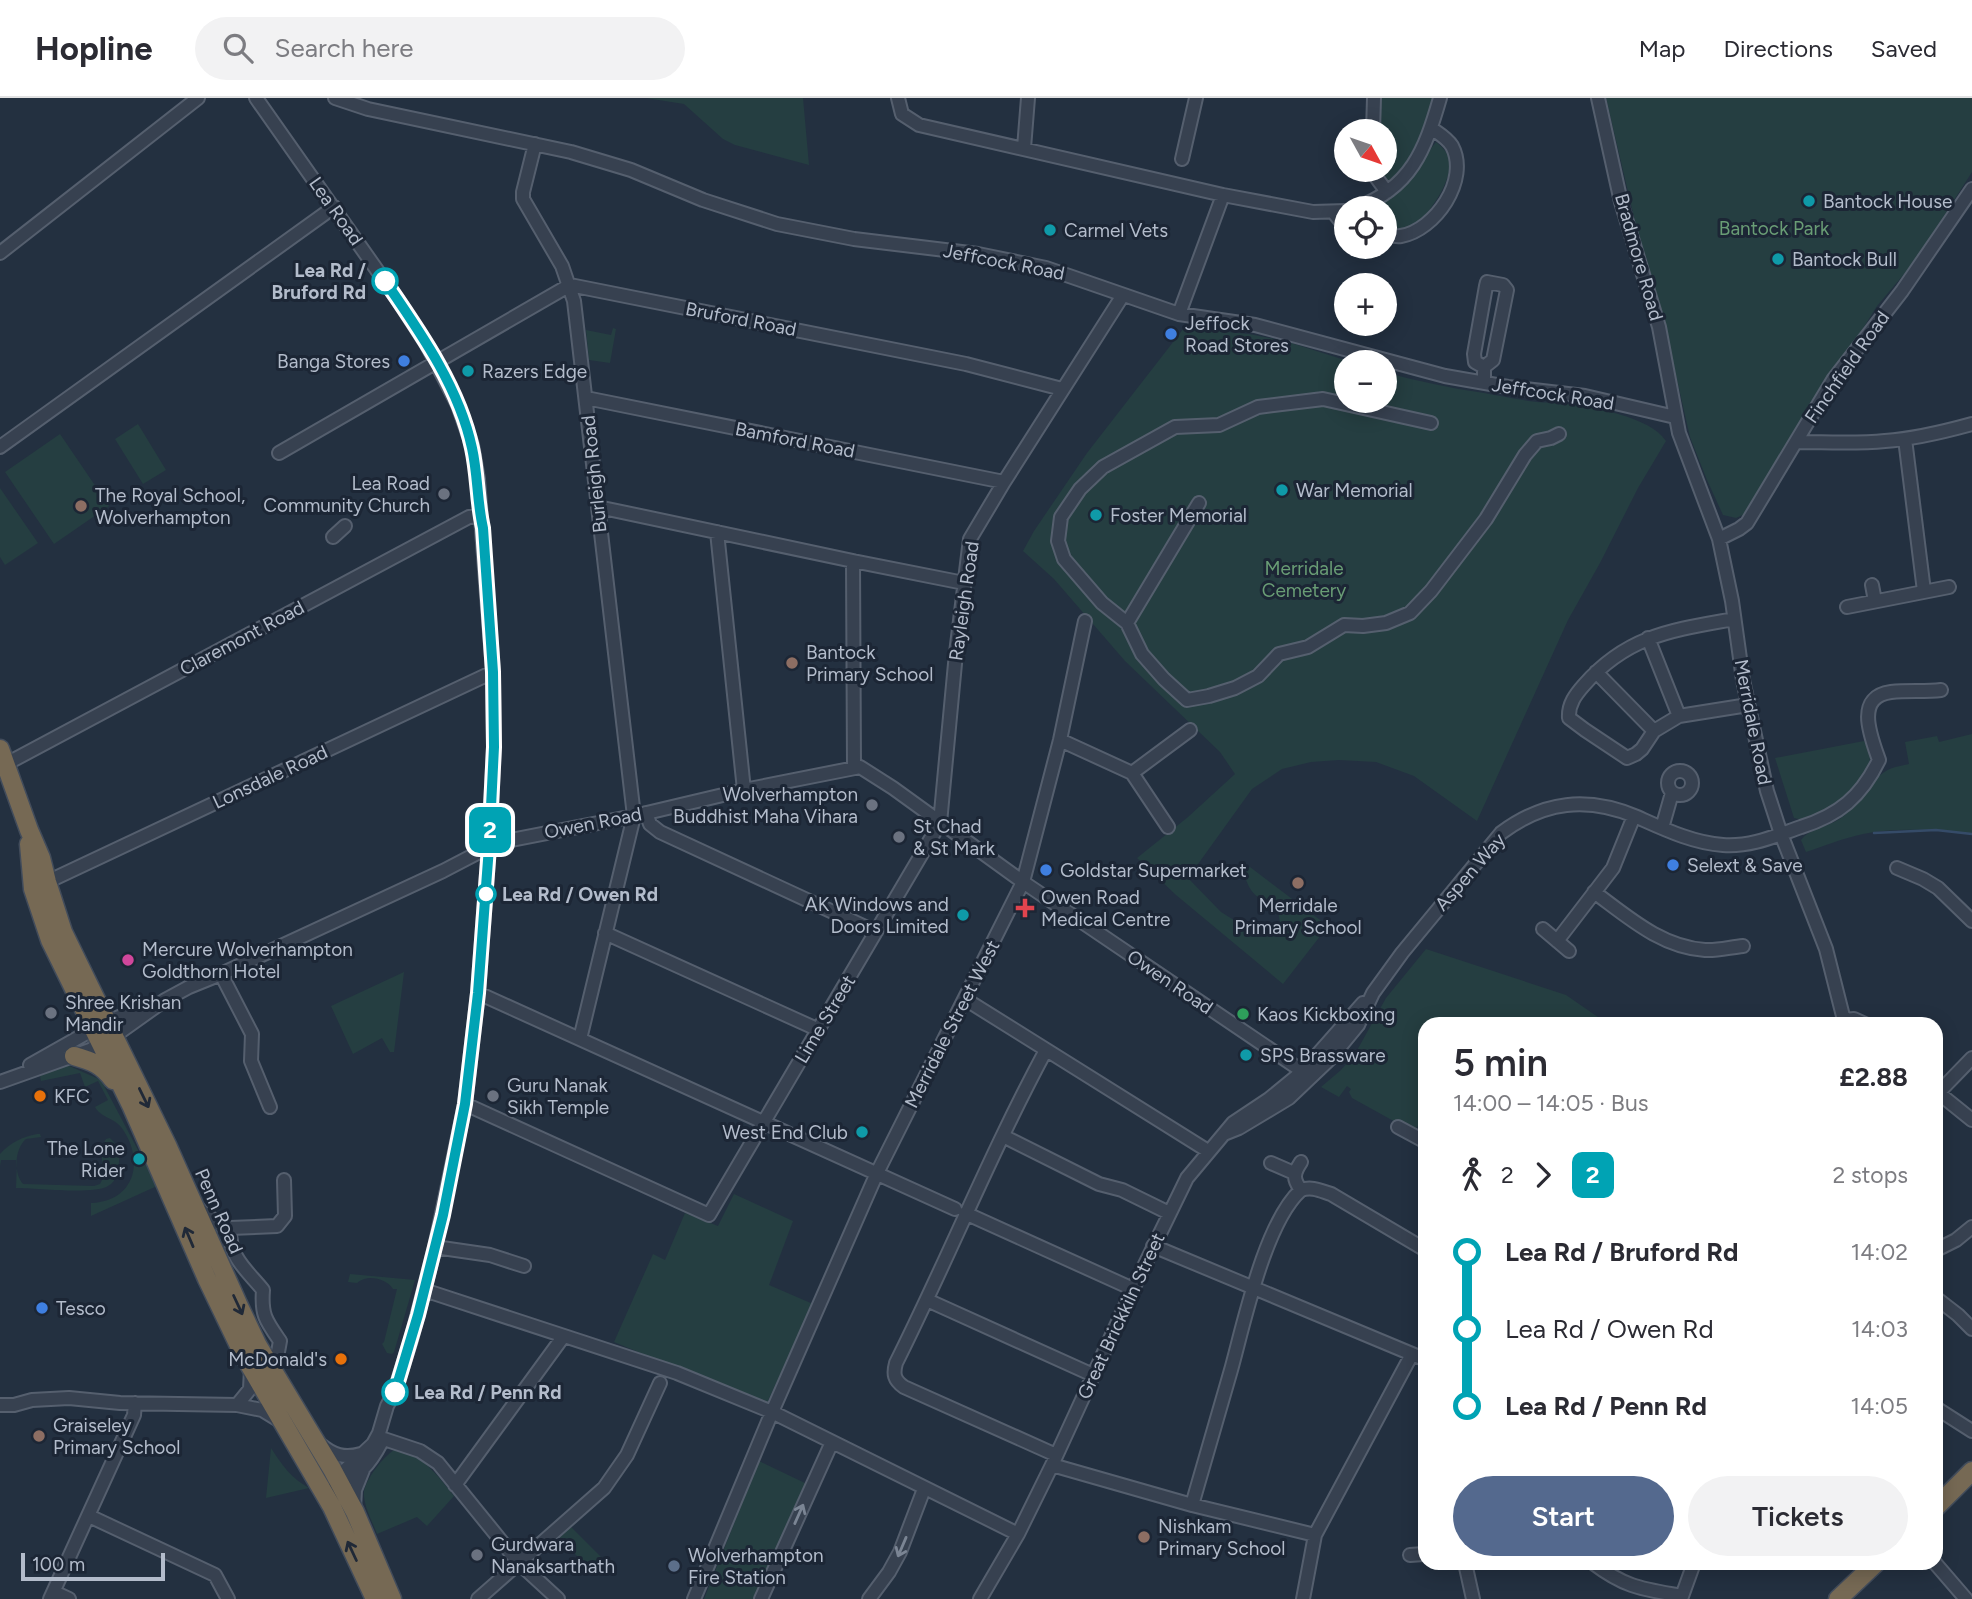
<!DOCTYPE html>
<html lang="en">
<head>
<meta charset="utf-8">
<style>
	body { margin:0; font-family:Figtree,sans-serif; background:#f2f2f3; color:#2b2b33; height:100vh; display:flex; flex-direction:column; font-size:26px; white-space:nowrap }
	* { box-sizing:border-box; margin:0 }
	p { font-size:23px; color:#7c7c81 }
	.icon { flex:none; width:38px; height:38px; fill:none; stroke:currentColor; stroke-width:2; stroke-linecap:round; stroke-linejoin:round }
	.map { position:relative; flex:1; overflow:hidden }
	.panel { position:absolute; left:1418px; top:919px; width:525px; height:553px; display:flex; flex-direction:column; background:#fff; border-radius:21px; box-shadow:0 4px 18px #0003 }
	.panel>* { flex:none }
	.badge { padding:0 14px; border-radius:10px; font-size:24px; line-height:46px }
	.needle { width:46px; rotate:130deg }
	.controls { position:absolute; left:1334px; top:21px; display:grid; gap:14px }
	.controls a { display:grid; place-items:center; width:63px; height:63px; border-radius:50%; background:#fff; box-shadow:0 4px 18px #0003; font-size:35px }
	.scale { position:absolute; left:21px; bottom:18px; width:144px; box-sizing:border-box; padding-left:7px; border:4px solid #b3bccb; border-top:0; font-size:19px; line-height:24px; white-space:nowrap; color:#b3bccb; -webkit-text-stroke:5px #1c2635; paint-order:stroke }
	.map>.badge { position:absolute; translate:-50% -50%; box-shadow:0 0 0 4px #fff }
	.legs { display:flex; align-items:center; gap:10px; height:77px; padding:0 35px; font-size:23px }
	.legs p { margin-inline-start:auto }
	.summary { display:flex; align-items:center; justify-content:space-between; height:119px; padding:0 35px }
	h1 { font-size:38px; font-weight:600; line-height:52px }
	.primary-button { display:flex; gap:14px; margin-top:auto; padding:14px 35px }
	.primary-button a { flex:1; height:80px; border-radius:42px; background:#54698e; color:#fff; font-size:28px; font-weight:600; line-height:80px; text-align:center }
	.primary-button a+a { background:#f2f2f3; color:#2b2b33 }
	ul { padding:0 35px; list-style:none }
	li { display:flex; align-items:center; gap:24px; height:77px; font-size:26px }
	li i { display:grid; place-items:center; width:10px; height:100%; margin:0 9px; background:currentColor }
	li i::after { content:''; width:18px; height:18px; margin:-9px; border:5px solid; border-radius:50%; background:#fff }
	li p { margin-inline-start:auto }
	li:first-child i { background:linear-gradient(#0000 50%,currentColor 0) }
	li:last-child i { background:linear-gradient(currentColor 50%,#0000 0) }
	header { display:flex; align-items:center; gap:42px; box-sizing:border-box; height:98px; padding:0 35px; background:#fff; border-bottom:2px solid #e1e1e2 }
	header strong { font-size:33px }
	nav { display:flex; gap:38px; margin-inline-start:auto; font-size:24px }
	.search { width:490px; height:63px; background:#f2f2f3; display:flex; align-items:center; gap:18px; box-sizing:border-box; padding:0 24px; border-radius:38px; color:#7c7c81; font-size:26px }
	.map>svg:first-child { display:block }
	.green { fill:#253e41 }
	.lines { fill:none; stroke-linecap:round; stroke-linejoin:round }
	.stream { stroke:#354b68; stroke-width:2.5 }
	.minor-casing { stroke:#555f6e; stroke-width:16 }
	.highway-casing { stroke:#424c5b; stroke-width:21 }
	.minor { stroke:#374150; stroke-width:12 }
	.highway { stroke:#766954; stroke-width:18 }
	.oneway { stroke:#202937 }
	.oneway2 { stroke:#7b8594 }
	.line-1-casing { stroke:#fff; stroke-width:16 }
	.line-1 { stroke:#00a3b4; stroke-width:10 }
	.culture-dot { fill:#0f9aa8; stroke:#1c2635; stroke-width:2.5 }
	.stop-1-dot { fill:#fff; stroke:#00a3b4; stroke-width:3.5 }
	.shop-dot { fill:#3f7fe0; stroke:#1c2635; stroke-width:2.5 }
	.worship-dot { fill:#6b7280; stroke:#1c2635; stroke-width:2.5 }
	.education-dot { fill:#8d6e63; stroke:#1c2635; stroke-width:2.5 }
	.health-dot { fill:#e0444e; stroke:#1c2635; stroke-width:2.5 }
	.hotel-dot { fill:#d1479c; stroke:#1c2635; stroke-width:2.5 }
	.leisure-dot { fill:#2e9e5b; stroke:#1c2635; stroke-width:2.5 }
	.food-dot { fill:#e8710a; stroke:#1c2635; stroke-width:2.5 }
	.service-dot { fill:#5c6f8a; stroke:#1c2635; stroke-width:2.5 }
	.labels { text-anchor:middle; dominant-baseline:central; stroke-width:6; stroke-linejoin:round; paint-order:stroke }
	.poi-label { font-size:19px; fill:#b3bccb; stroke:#1c2635; text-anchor:start }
	.street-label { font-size:19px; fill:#b3bccb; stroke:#1c2635 }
	.park-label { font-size:19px; fill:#699d75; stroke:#1c2635 }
	.stop-label { font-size:19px; font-weight:bold; fill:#b3bccb; stroke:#1c2635; text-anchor:start }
</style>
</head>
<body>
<header>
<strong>Hopline</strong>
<div class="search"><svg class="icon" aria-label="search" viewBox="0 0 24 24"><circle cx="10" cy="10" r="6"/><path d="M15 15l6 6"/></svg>Search here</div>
<nav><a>Map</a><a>Directions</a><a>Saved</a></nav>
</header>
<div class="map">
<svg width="1972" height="1501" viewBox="0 0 1972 1501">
	<rect width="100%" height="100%" fill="#233040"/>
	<path class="green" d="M646,0H803L809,67L735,47L723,41L684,6Z
		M1381,0H1434C1422,35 1413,58 1390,88L1382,78L1380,72H1384V33H1379Z
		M1606,0H1972V74L1915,163L1877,208L1747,415L1736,420L1723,417L1707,382L1690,339L1660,207L1634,119Z
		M1436,44C1442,49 1447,53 1449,61C1455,79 1427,121 1411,130C1402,135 1394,133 1384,132V110H1367L1416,70Z
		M613,230L616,231L610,265L589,262L586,232L611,237Z
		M1184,230L1249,236L1285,243L1351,264H1346V303H1384V274C1417,283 1450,290 1484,295C1501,298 1519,302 1537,304C1546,305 1554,304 1563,305C1590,308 1651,319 1666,343L1638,390L1600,465L1568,522L1477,723L1414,678L1376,664L1339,662L1311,664L1282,671L1252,691L1188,780L1221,814L1261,839L1273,835L1280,825L1278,813C1257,797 1250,800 1243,771L1250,769L1328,828L1283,886L1176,797L1137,760L1188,719L1235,676L1220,654L1125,563L1054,481L1023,453L1034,433L1087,355Z
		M138,326L166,372L143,386L115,341Z
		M60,336L109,408L54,446L5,374Z
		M0,390L38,445L5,467L0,459Z
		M1972,636V736C1938,732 1896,729 1863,736C1844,740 1824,748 1806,754L1801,742C1809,731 1826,729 1838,722C1859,709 1865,688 1883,675C1891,669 1900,668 1909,666L1905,644L1937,638L1939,644Z
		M1864,643C1866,647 1870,654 1870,659C1870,668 1863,677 1858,683C1843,701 1820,728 1794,720L1775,660Z
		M1426,851L1566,897L1608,926H1424V1016L1416,1031L1401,1023L1399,1026L1352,1000L1349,994L1351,991L1347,988L1339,999L1321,989L1341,972L1355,956L1386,900Z
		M404,874L394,954H390L382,940L353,956L331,908Z
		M67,967L101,982L157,1088L91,1118V1105C136,1103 145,1061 121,1029C113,1019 101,1020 95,1009L108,1002L98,983L85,989L80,975L41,983L40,978Z
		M37,1036H40L41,1039L26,1041C15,1050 13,1075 23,1086L94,1088L100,1086L102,1082V1048L106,1041L110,1040C118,1048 120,1053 119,1064C118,1074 117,1083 108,1088C94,1097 35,1090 16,1090L17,1062H1L0,1068V1056C11,1044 22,1039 37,1036Z
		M734,1096L793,1123L769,1187L813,1206L766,1307L614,1244L653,1156L665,1162L685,1115L718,1128Z
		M350,1176L415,1182L394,1254L392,1256L387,1255L382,1246L384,1244L397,1191H393C386,1180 367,1176 357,1185L348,1184Z
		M271,1350C282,1367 291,1380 309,1390L266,1400Z
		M394,1352C421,1354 438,1378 454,1398L427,1428L417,1419L377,1436C373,1425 365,1411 364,1398C362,1385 383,1359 394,1352Z
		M759,1363L807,1386L757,1501H704Z
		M571,1429L601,1459L589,1470L559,1440Z"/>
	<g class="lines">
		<path class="stream" d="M1874,735L1936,732L1972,736"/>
		<defs>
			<path id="minor" d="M256,0L398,202L427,247L458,307L472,347L478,381L493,574L494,649L489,749L478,895L465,1006L435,1149L411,1242L394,1295L387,1308L379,1335L373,1346L345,1372L335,1388L332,1398V1409
				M335,0L368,11L571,54L631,72L703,102L777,126L854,141L978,156L1046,170L1179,216L1255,227L1445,278L1508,289L1585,298L1675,319
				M898,0L902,16L919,27L1223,97L1313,114L1346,113
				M1598,0L1621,104L1659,229L1679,335L1719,441L1732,503L1743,582L1767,693L1781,736L1826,851L1845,926
				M1373,33L1374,0
				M535,46L523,94V101L562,168L574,203L634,718L580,941
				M1024,50L1028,0
				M1182,61L1196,0
				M1373,72V75L1387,94
				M1356,110C1411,90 1425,52 1440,0
				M1334,115L1342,125L1346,126
				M1384,136C1390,137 1395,139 1401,138C1435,132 1470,82 1452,48C1447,40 1438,35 1431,30
				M0,155L198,0
				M1179,216L1223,97
				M1484,285V269L1493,262L1507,192L1503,187L1487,184L1486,188L1474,256L1475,264L1484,269
				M586,300L1004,384
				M1905,341L1924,493
				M1796,344C1825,344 1856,346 1885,343C1915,341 1943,334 1972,326
				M0,349L334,109
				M279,355L570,187L966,266L1062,291
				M1199,405L1127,525L1102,505L1064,461L1058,443L1061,419L1080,391L1103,369L1175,329L1219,327L1258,309L1323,301L1431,325
				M598,409L853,463L964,485
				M717,434L744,692
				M333,439L345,428
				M1719,441L1739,431L1747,425L1833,282L1902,193L1972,91
				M853,463L854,669
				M1872,487L1875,503
				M1847,509L1949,489
				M1734,521C1673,532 1628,537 1584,587C1576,596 1568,606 1569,620L1585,632L1627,660L1636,656L1642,651L1654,633L1679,618L1748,607
				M1127,525L1142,556L1164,581L1187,602L1209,598L1235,590L1258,578L1279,556L1308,549L1344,527L1363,528L1386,525L1410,515L1431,493L1486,421L1525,357L1537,343L1551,340L1559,336
				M1648,540L1679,618
				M1596,574L1654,633
				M1060,642L1132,675L1168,729
				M6,666L469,419L480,418
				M1668 685a12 12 0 1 1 24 0a12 12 0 1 1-24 0Z
				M1132,675L1190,632
				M646,715L650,726L660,734L876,834
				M1662,730L1672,695
				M1897,770L1923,781L1938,790L1972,823
				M47,784L493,574
				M1594,794C1628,819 1661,849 1705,852C1717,853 1731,849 1743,848
				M1543,831L1569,853
				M605,835L819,932
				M1557,843L1613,770L1634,718
				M221,876L252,936L251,963L270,1009
				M478,895L955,1111
				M965,901L1208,1053
				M1845,922L1854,921L1865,926
				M1046,952C991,1054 948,1161 896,1265C893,1276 894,1282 904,1289L1056,1357
				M30,967L106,924L145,909
				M0,984L90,952L113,939L165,902L189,889L221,876L443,773L489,749L506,743L634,718L744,692L860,669L893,690L1023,784L1311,979
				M1936,993L1972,1022
				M1938,995L1972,960
				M465,1006L709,1117L940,725L956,555L970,441L1004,384L1123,197
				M1398,1029L1424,1043
				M1224,1036L1239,1030L1289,1000L1330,961L1358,927L1373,895L1402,855L1501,735C1544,703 1587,698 1637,719C1664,731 1693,745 1723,747C1751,749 1775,738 1801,729C1839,717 1861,699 1879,662C1871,639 1854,599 1891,594C1908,592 1925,594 1941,592
				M1003,1038L1099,1086L1122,1092L1169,1115
				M1271,1065L1294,1075
				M1301,1092C1312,1088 1321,1093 1331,1096L1424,1151
				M196,1109L220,1127L230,1130L277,1128L285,1118L284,1082
				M965,1115L1133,1191
				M230,1130C229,1160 246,1171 263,1192C261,1217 266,1223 280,1243L278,1254L268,1264
				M1153,1148L1424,1261
				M435,1149L490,1157L524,1168
				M1936,1152L1956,1142L1972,1129
				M424,1192L677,1275L772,1314L1018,1436
				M1936,1200L1958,1217L1972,1231
				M927,1202L1093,1277
				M0,1307H14L32,1302L69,1300L120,1305L237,1307L262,1312L280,1323
				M237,1307L250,1291L251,1271
				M1936,1310L1972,1333
				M384,1341L420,1353L438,1365L519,1465L558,1501
				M320,1346C333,1357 344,1361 361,1356
				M1052,1367L1192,1407L1315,1437
				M336,1383C359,1381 371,1364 381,1345
				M455,1387L563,1239
				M1192,1407C1205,1362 1218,1317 1231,1272C1244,1225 1265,1124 1301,1092C1293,1081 1293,1076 1301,1064
				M354,1411L355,1392L363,1372
				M89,1418L215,1477L228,1501
				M1410,1457L1424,1456
				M1465,1465L1473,1501
				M1593,1465C1626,1490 1643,1491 1682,1498
				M1935,1465L1966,1501
				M54,1494L69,1501
				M50,1501L134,1317L135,1305
				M478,1501L604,1390L627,1357L660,1285
				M694,1501L772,1314L877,1075L1023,784L1060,642L1085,523
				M761,1501L832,1344
				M869,1501L889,1474L900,1454L924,1391
				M980,1501L1018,1436L1052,1367L1133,1191L1187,1080L1233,1025L1269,1001L1302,974L1363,905
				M1303,1501L1315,1437L1412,1256
				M1681,1501L1694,1465"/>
			<path id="highway" d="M0,651L29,732L41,760L47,784L63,834L167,1047L238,1206L258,1248L332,1371L355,1414L392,1501
				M29,746L33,791L50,842L131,1007L207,1181L243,1256L332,1409L375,1501
				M74,958C92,963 102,967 113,982
				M1936,1409L1972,1373
				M1838,1501L1876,1465"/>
		</defs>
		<use href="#minor" class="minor-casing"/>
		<use href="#highway" class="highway-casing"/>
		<use href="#minor" class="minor"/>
		<use href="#highway" class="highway"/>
	</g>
	<defs><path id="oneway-shaft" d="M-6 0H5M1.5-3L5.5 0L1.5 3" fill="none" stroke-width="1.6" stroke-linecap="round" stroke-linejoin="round" transform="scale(1.75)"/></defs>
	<g class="oneway">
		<use href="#oneway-shaft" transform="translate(144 1000) rotate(64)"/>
		<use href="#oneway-shaft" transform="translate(189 1139) rotate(-113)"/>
		<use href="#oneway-shaft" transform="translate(238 1207) rotate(65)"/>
		<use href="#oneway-shaft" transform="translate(352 1453) rotate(-115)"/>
	</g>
	<g class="oneway2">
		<use href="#oneway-shaft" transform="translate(799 1416) rotate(-66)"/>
		<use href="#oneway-shaft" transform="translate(902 1449) rotate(113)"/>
	</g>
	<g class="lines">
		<defs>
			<path id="line-1" d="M385,183C420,234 459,289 472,350C478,377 477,404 483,430L493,574L494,649L489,749L478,895L465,1006L443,1117L418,1217L395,1294"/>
		</defs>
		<use href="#line-1" class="line-1-casing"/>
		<use href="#line-1" class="line-1"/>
	</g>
	<g class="culture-dot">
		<circle cx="1809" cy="103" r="7"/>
		<circle cx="1050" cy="132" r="7"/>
		<circle cx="1778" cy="161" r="7"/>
		<circle cx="468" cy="273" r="7"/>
		<circle cx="1282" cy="392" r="7"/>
		<circle cx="1096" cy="417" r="7"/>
		<circle cx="963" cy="817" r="7"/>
		<circle cx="1246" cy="957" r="7"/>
		<circle cx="862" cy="1034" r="7"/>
		<circle cx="139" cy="1061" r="7"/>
	</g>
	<g class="stop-1-dot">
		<circle cx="385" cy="183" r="12"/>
		<circle cx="486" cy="796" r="9"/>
		<circle cx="395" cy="1294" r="12"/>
	</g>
	<g class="shop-dot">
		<circle cx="1171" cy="236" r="7"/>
		<circle cx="404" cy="263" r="7"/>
		<circle cx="1673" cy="767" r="7"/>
		<circle cx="1046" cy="772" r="7"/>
		<circle cx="42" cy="1210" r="7"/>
	</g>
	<g class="worship-dot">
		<circle cx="444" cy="396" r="7"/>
		<circle cx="872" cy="707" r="7"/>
		<circle cx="899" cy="739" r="7"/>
		<circle cx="51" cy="915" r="7"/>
		<circle cx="493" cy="998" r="7"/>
		<circle cx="477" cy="1457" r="7"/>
	</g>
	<g class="education-dot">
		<circle cx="81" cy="408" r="7"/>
		<circle cx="792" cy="565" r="7"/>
		<circle cx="1298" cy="785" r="7"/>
		<circle cx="39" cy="1338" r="7"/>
		<circle cx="1144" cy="1439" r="7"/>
	</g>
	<path class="health-dot" d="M1021.5 799.5h7v7h7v7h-7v7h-7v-7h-7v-7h7z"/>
	<circle class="hotel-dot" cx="128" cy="862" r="7"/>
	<circle class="leisure-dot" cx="1243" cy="916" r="7"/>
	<g class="food-dot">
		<circle cx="40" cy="998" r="7"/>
		<circle cx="341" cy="1261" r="7"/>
	</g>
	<circle class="service-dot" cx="674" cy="1468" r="7"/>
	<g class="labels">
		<g class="poi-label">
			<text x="1823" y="103">Bantock House</text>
			<text x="1064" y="132">Carmel Vets</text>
			<text x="1792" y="161">Bantock Bull</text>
			<text x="1185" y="225">Jeffock<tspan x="1185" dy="22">Road Stores</tspan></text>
			<text x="390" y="263" text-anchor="end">Banga Stores</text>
			<text x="482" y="273">Razers Edge</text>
			<text x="430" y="385" text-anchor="end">Lea Road<tspan x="430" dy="22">Community Church</tspan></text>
			<text x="1296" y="392">War Memorial</text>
			<text x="95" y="397">The Royal School,<tspan x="95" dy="22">Wolverhampton</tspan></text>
			<text x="1110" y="417">Foster Memorial</text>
			<text x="806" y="554">Bantock<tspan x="806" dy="22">Primary School</tspan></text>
			<text x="858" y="696" text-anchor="end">Wolverhampton<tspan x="858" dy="22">Buddhist Maha Vihara</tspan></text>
			<text x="913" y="728">St Chad<tspan x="913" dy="22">&amp; St Mark</tspan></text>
			<text x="1687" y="767">Selext &amp; Save</text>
			<text x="1060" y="772">Goldstar Supermarket</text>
			<text x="1041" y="799">Owen Road<tspan x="1041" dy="22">Medical Centre</tspan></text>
			<text x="949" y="806" text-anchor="end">AK Windows and<tspan x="949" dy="22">Doors Limited</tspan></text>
			<text x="1298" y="807" text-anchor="middle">Merridale<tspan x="1298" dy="22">Primary School</tspan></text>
			<text x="142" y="851">Mercure Wolverhampton<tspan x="142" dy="22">Goldthorn Hotel</tspan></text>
			<text x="65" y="904">Shree Krishan<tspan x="65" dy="22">Mandir</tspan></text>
			<text x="1257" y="916">Kaos Kickboxing</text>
			<text x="1260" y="957">SPS Brassware</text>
			<text x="507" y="987">Guru Nanak<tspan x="507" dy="22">Sikh Temple</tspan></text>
			<text x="54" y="998">KFC</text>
			<text x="848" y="1034" text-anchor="end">West End Club</text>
			<text x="125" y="1050" text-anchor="end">The Lone<tspan x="125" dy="22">Rider</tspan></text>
			<text x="56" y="1210">Tesco</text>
			<text x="327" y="1261" text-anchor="end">McDonald's</text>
			<text x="53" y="1327">Graiseley<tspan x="53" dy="22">Primary School</tspan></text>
			<text x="1158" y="1428">Nishkam<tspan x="1158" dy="22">Primary School</tspan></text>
			<text x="491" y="1446">Gurdwara<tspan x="491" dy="22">Nanaksarthath</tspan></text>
			<text x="688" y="1457">Wolverhampton<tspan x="688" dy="22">Fire Station</tspan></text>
		</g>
		<g class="street-label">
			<text transform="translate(336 113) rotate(55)">Lea Road</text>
			<text transform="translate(1639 159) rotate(74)">Bradmore Road</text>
			<text transform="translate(1004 164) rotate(11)">Jeffcock Road</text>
			<text transform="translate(741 221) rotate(11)">Bruford Road</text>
			<text transform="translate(1847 269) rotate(-55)">Finchfield Road</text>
			<text transform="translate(1553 296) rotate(9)">Jeffcock Road</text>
			<text transform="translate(795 342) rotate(11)">Bamford Road</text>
			<text transform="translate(594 376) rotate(-96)">Burleigh Road</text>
			<text transform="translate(964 503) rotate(-82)">Rayleigh Road</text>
			<text transform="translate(242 540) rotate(-28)">Claremont Road</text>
			<text transform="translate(1753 624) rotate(79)">Merridale Road</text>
			<text transform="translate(270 679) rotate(-25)">Lonsdale Road</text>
			<text transform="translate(593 725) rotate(-11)">Owen Road</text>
			<text transform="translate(1470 774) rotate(-49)">Aspen Way</text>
			<text transform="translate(1170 884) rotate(34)">Owen Road</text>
			<text transform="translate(825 921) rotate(-59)">Lime Street</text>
			<text transform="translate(952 926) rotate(-63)">Merridale Street West</text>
			<text transform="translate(219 1113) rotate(66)">Penn Road</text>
			<text transform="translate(1121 1218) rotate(-65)">Great Brickkiln Street</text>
		</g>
		<g class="park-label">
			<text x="1774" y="130">Bantock Park</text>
			<text x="1304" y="470">Merridale<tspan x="1304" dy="22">Cemetery</tspan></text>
		</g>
		<g class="stop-label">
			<text x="366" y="172" text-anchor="end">Lea Rd /<tspan x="366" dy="22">Bruford Rd</tspan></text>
			<text x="502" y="796">Lea Rd / Owen Rd</text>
			<text x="414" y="1294">Lea Rd / Penn Rd</text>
		</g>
	</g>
</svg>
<div class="controls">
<a><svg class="needle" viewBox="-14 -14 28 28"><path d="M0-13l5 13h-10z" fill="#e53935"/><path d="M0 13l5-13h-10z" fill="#7c7c81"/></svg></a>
<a><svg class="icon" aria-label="locate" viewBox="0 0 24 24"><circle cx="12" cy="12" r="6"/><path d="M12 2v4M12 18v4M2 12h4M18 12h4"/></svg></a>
<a>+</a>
<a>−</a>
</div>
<div class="scale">100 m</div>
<b class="badge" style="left:490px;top:732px;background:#00a3b4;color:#fff">2</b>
<section class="panel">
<div class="summary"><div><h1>5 min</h1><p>14:00 – 14:05 · Bus</p></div><b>£2.88</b></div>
<div class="legs"><svg class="icon" aria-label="walk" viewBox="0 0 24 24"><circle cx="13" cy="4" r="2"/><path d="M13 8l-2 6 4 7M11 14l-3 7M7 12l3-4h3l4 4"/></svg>2<svg class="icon" aria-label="forward" viewBox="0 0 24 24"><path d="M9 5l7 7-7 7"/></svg><b class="badge" style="background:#00a3b4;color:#fff">2</b><p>2 stops</p></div>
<ul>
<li><i style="color:#00a3b4"></i><b>Lea Rd / Bruford Rd</b><p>14:02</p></li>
<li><i style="color:#00a3b4"></i><span>Lea Rd / Owen Rd</span><p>14:03</p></li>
<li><i style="color:#00a3b4"></i><b>Lea Rd / Penn Rd</b><p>14:05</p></li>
</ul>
<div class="primary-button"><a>Start</a><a>Tickets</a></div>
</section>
</div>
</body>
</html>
